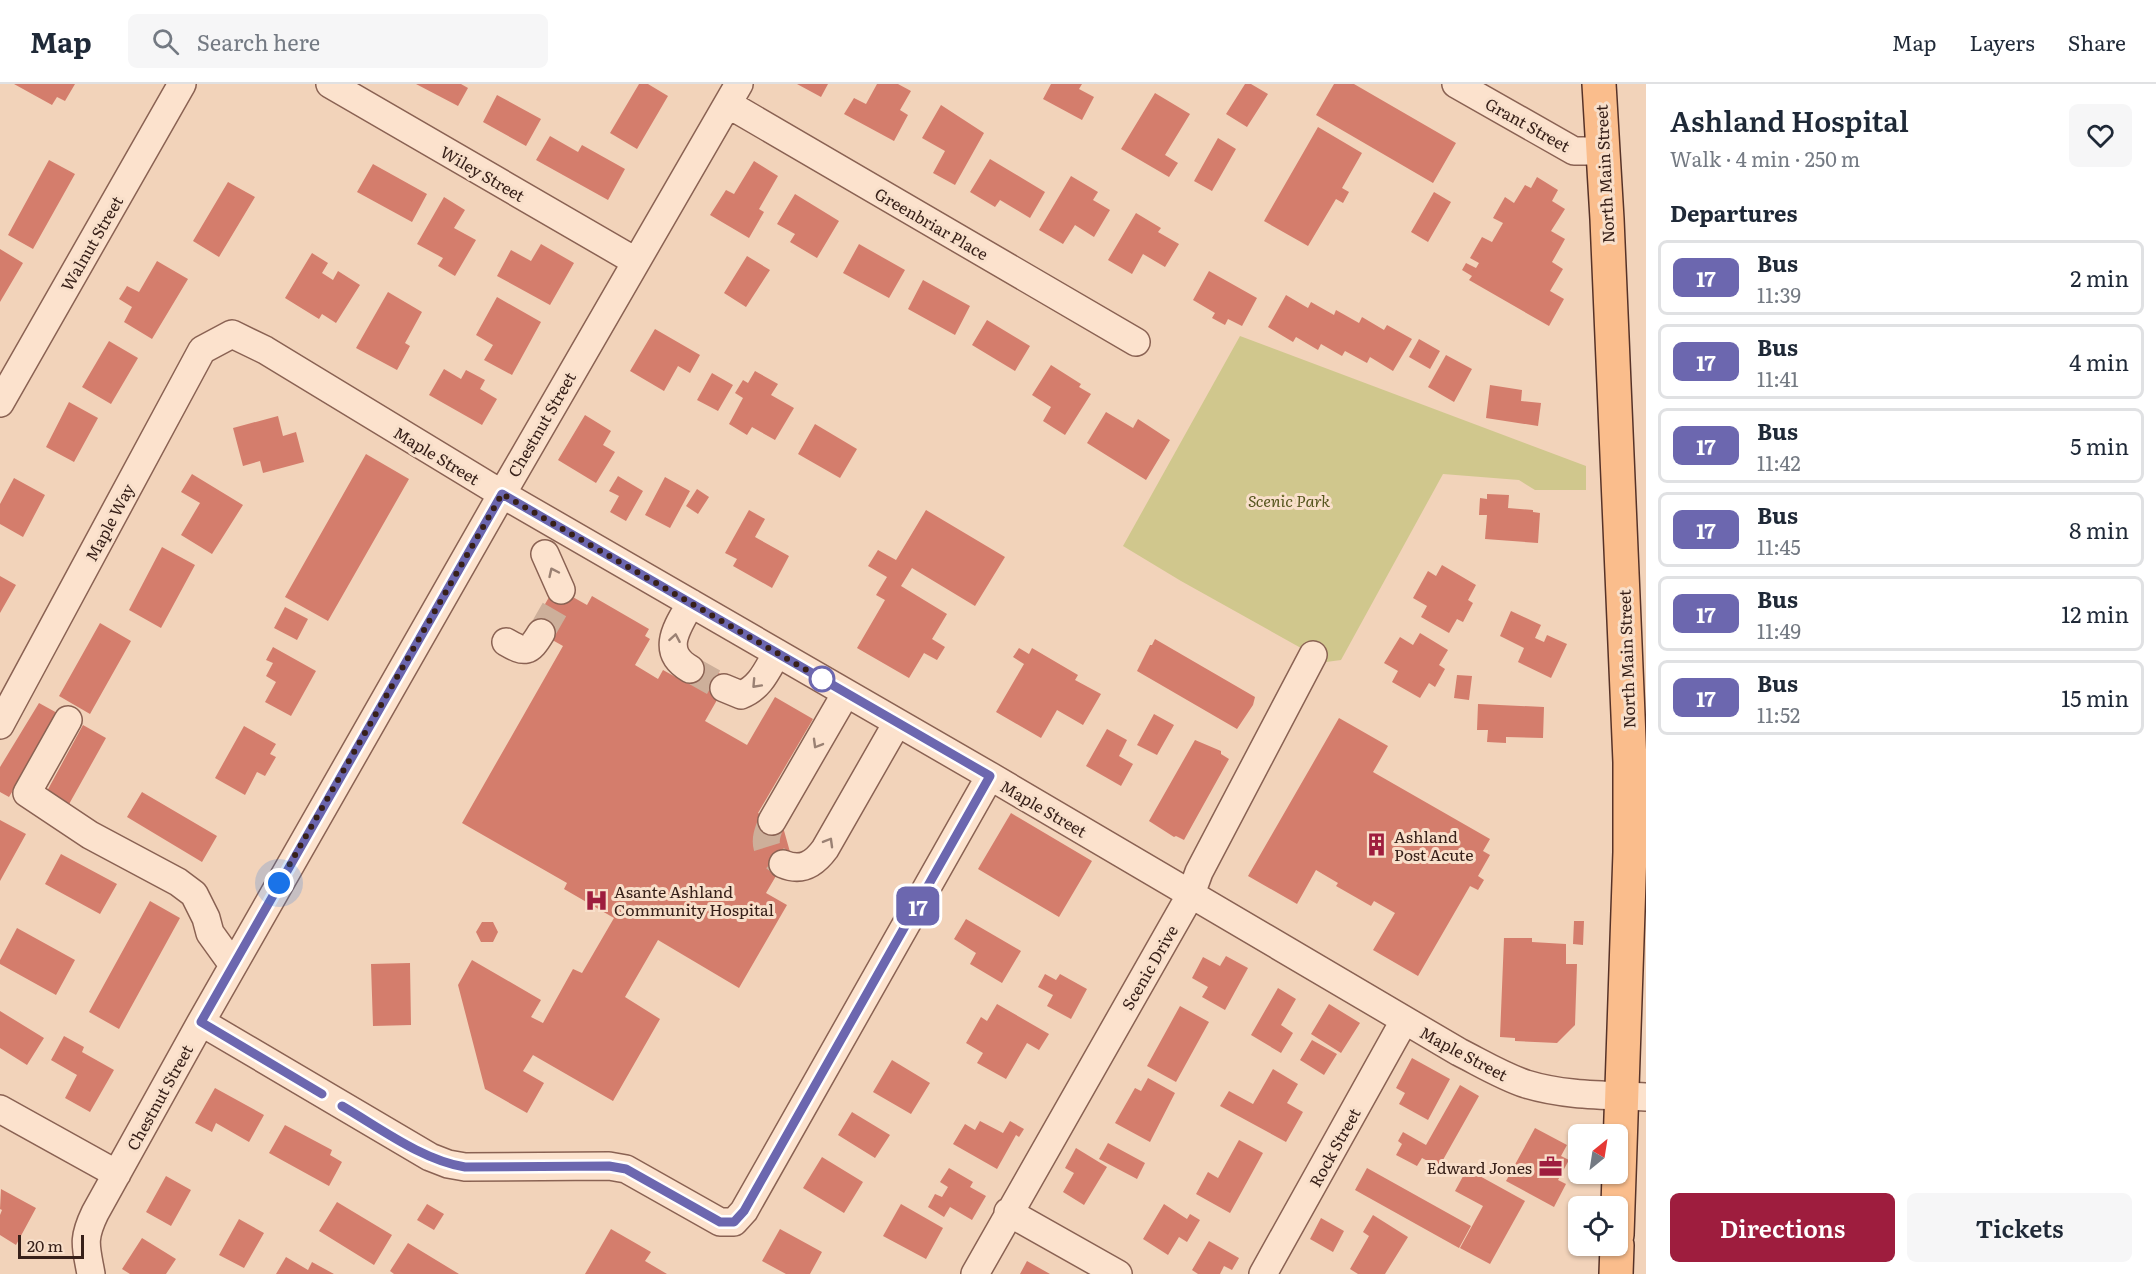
<!DOCTYPE html>
<html lang="en">
<head>
<meta charset="utf-8">
<style>
	body { margin:0; font-family:Literata,serif; background:#f6f6f7; color:#1f2937; height:100vh; display:flex; flex-direction:column; font-size:22px; white-space:nowrap }
	* { box-sizing:border-box; margin:0 }
	p { font-size:20px; color:#747a83 }
	.icon { flex:none; width:33px; height:33px; fill:none; stroke:currentColor; stroke-width:2; stroke-linecap:round; stroke-linejoin:round }
	.map { position:relative; flex:1; overflow:hidden }
	.panel { display:flex; flex-direction:column; background:#fff; width:510px }
	.panel>* { flex:none }
	.badge { padding:0 12px; border-radius:9px; font-size:21px; line-height:39px }
	.needle { width:39px; rotate:30deg }
	.controls { position:absolute; left:1568px; top:1040px; display:grid; gap:12px }
	.controls a { display:grid; place-items:center; width:60px; height:60px; border-radius:9px; background:#fff; box-shadow:0 2px 4px #0004; font-size:30px }
	.scale { position:absolute; left:18px; bottom:15px; width:66px; box-sizing:border-box; padding-left:6px; border:3px solid #372019; border-top:0; font-size:16px; line-height:21px; white-space:nowrap; color:#372019; -webkit-text-stroke:4px #f8dfca; paint-order:stroke }
	.you { position:absolute; width:30px; height:30px; margin:-15px; border:4px solid #fff; border-radius:50%; background:#1a73e8; box-shadow:0 0 0 9px #1a73e833 }
	.map>.badge { position:absolute; translate:-50% -50%; box-shadow:0 0 0 3px #fff }
	h2 { padding:0 24px; font-size:22px; line-height:54px }
	.round { display:grid; place-items:center; flex:none; width:63px; height:63px; border-radius:9px; background:#f6f6f7 }
	.head { display:flex; align-items:center; justify-content:space-between; height:102px; padding:0 24px }
	h1 { font-size:28px; font-weight:600; line-height:45px }
	.button { display:flex; gap:12px; margin-top:auto; padding:12px 24px }
	.button a { flex:1; height:69px; border-radius:9px; background:#9e1d3e; color:#fff; font-size:24px; font-weight:600; line-height:69px; text-align:center }
	.button a+a { background:#f6f6f7; color:#1f2937 }
	ul { padding:0; list-style:none }
	li { display:flex; align-items:center; gap:18px; height:75px; margin:0 12px 9px; padding:0 12px; border:3px solid #e0e1e3; border-radius:9px }
	li div { flex:1 }
	li b { display:block; font-size:22px }
	li em { font-style:normal }
	li .badge { min-width:66px; font-weight:700; text-align:center }
	header { display:flex; align-items:center; gap:36px; box-sizing:border-box; height:84px; padding:0 30px; background:#fff; border-bottom:2px solid #e0e1e3 }
	header strong { font-size:28px }
	nav { display:flex; gap:33px; margin-inline-start:auto; font-size:21px }
	.search { width:420px; height:54px; background:#f6f6f7; display:flex; align-items:center; gap:15px; box-sizing:border-box; padding:0 21px; border-radius:9px; color:#747a83; font-size:22px }
	main { display:flex; flex:1; min-height:0 }
	.map>svg:first-child { display:block }
	.green { fill:#d0c78d }
	.building { fill:#d47d6c }
	.lines { fill:none; stroke-linecap:round; stroke-linejoin:round }
	.minor-tunnel { stroke:#cdaf9a; stroke-width:27; stroke-dasharray:27 14; stroke-linecap:butt }
	.minor-casing { stroke:#8a6253; stroke-width:30 }
	.major-casing { stroke:#563228; stroke-width:36 }
	.minor { stroke:#fce2cd; stroke-width:27 }
	.major { stroke:#fabd8c; stroke-width:33 }
	.oneway { stroke:#9a8173 }
	.line-casing { stroke:#fff; stroke-width:14 }
	.line { stroke:#6c67af; stroke-width:9 }
	.walk { stroke:#372019; stroke-width:6; stroke-dasharray:0 10.8 }
	.stop-dot { fill:#fff; stroke:#6c67af; stroke-width:3 }
	.labels { text-anchor:middle; dominant-baseline:central; stroke-width:6; stroke-linejoin:round; paint-order:stroke }
	.street-label { font-size:16px; fill:#372019; stroke:#f8dfca }
	.park-label { font-size:16px; font-style:italic; fill:#55551e; stroke:#f8dfca }
	.poi-label { font-size:16px; fill:#372019; stroke:#f8dfca; text-anchor:start }
</style>
</head>
<body>
<header>
<strong>Map</strong>
<div class="search"><svg class="icon" aria-label="search" viewBox="0 0 24 24"><circle cx="10" cy="10" r="6"/><path d="M15 15l6 6"/></svg>Search here</div>
<nav><a>Map</a><a>Layers</a><a>Share</a></nav>
</header>
<main>
<div class="map">
<svg width="1646" height="1190" viewBox="0 0 1646 1190">
	<rect width="100%" height="100%" fill="#f2d3ba"/>
	<path class="green" d="M1240,252L1586,382V406H1535L1519,396L1443,390L1341,576L1326,578L1181,497L1123,462Z"/>
	<path class="building" d="M14,0H75L65,17L57,13L52,21Z
		M416,0H461L468,4L458,22Z
		M639,0H648L668,12L637,65L610,49Z
		M797,0H828L821,13Z
		M877,0H898L911,7L900,26L908,31L894,57L844,30L854,14L866,20Z
		M1051,0H1082L1079,5L1094,13L1082,36L1043,15Z
		M1245,0H1251L1268,10L1247,43L1226,30Z
		M1334,0H1354L1456,59L1433,99L1316,31Z
		M1155,9L1190,30L1165,71L1178,79L1169,93L1121,65Z
		M497,11L541,35L526,62L483,38Z
		M941,21L984,49L955,101L933,89L945,67L922,54Z
		M1318,43L1362,69L1342,104L1349,108L1343,119L1336,115L1308,162L1264,137Z
		M550,52L578,68L582,61L625,85L608,116L536,76Z
		M1218,54L1236,65L1212,107L1194,97Z
		M990,75L1045,108L1030,134L1000,116L995,123L970,108Z
		M49,76L75,90L33,165L8,151Z
		M754,77L778,92L759,125L764,128L749,154L710,131L726,106L734,110Z
		M373,80L427,110L412,138L357,108Z
		M1071,92L1098,108L1093,116L1110,126L1094,153L1075,141L1063,160L1039,146Z
		M1537,93L1558,106L1552,117L1565,125L1551,147L1565,155L1552,178L1563,185L1550,207L1564,215L1549,242L1469,196L1472,192L1462,186L1466,179L1476,184L1479,179L1470,174L1482,153L1492,158L1503,139L1493,134L1505,113L1514,119L1525,101L1531,104Z
		M228,98L255,113L219,173L193,157Z
		M1434,108L1451,118L1428,158L1411,148Z
		M795,110L839,137L817,174L790,158L795,150L777,140Z
		M444,113L465,126L454,144L476,156L455,192L438,182L443,174L417,160Z
		M1136,129L1161,144L1158,148L1179,160L1165,183L1143,170L1132,190L1108,176Z
		M541,160L574,179L550,221L497,192L511,166L531,177Z
		M859,160L905,186L889,214L843,189Z
		M0,165L23,179L0,218Z
		M312,169L328,179L322,189L333,196L338,187L360,201L336,239L322,230L319,235L285,214Z
		M747,172L770,186L746,223L724,209Z
		M157,177L188,195L152,255L124,238L132,223L119,215L127,202L139,208Z
		M1209,187L1257,214L1242,242L1228,235L1225,241L1212,234L1215,229L1193,216Z
		M923,196L970,222L955,251L908,225Z
		M388,208L422,228L405,259L410,262L397,286L356,264Z
		M1286,211L1308,224L1311,218L1334,231L1336,226L1359,239L1362,233L1384,246L1387,241L1412,255L1393,287L1370,273L1367,279L1345,267L1342,272L1321,260L1318,266L1296,253L1293,258L1268,243Z
		M497,213L541,238L512,291L484,276L493,261L476,251Z
		M987,236L1030,262L1015,287L972,261Z
		M655,245L700,271L690,289L678,282L664,307L630,287Z
		M1419,255L1440,267L1430,285L1409,273Z
		M109,257L138,274L111,320L82,303Z
		M1446,271L1472,285L1454,318L1428,303Z
		M1051,281L1081,300L1079,303L1091,310L1065,351L1043,337L1051,323L1032,311Z
		M444,285L461,295L466,286L485,296L480,305L497,315L482,341L429,311Z
		M755,287L778,300L771,311L794,324L775,356L752,343L747,351L729,340L743,314L735,309L743,296L748,299Z
		M712,289L733,301L718,327L697,316Z
		M1490,301L1522,306L1521,317L1541,319L1538,342L1486,334Z
		M69,318L98,334L74,378L46,363Z
		M1106,328L1133,344L1138,335L1170,356L1146,396L1087,359Z
		M585,331L611,347L603,361L615,368L596,399L558,376Z
		M278,332L283,352L296,348L304,378L263,389L260,377L243,382L233,344Z
		M815,340L857,365L840,394L798,370Z
		M366,370L409,395L328,537L285,513Z
		M192,390L243,421L212,470L181,451L200,419L181,408Z
		M618,392L643,407L626,437L610,428L619,412L609,407Z
		M665,393L690,407L670,444L645,431Z
		M14,394L45,411L23,453L0,440V420Z
		M697,405L709,413L698,430L686,422Z
		M1487,410L1509,411L1508,424L1533,426V428L1540,429L1538,459L1485,455L1487,431H1479L1480,414L1487,415Z
		M749,426L765,435L755,453L789,472L772,504L733,482L737,475L725,469Z
		M926,426L1005,473L975,522L912,484L901,502L947,530L932,555L945,563L937,576L924,569L909,594L857,564L885,516L876,511L887,493L868,482L878,466L896,476Z
		M162,463L195,481L161,544L129,526Z
		M1442,481L1476,501L1468,516L1473,519L1463,538L1457,535L1449,549L1421,533L1427,522L1413,514L1428,487L1436,492Z
		M0,492L16,501L0,529Z
		M555,503L587,521L592,512L649,545L645,552L650,555L635,581L658,595L663,586L683,597L695,575L729,595L705,637L747,661L775,613L813,635L758,729L783,743L790,768L766,809L787,821L739,904L658,856L625,913L660,935L613,1017L533,971L523,987L544,999L527,1029L485,1005L458,901L472,876L541,916L531,933L543,939L573,885L582,889L614,834L564,805L567,799L462,739L563,562L531,544Z
		M285,523L308,535L297,556L274,544Z
		M1511,527L1541,541L1535,554L1544,558L1547,551L1567,560L1551,594L1518,578L1524,564L1500,552Z
		M100,539L131,557L90,630L59,612Z
		M1420,549L1448,566L1439,581L1445,585L1435,603L1429,599L1420,614L1392,598L1398,587L1384,579L1400,553L1413,561Z
		M1155,555L1255,613L1253,621L1237,645L1137,587L1150,561H1152Z
		M273,563L316,587L291,632L265,618L276,598L266,592L273,579L266,576Z
		M1019,564L1029,570L1032,564L1078,591L1075,596L1101,610L1083,641L1057,626L1041,654L996,628L1024,580L1013,573Z
		M1457,591L1472,592L1469,616L1454,614Z
		M39,619L59,630L9,713L0,708V683Z
		M1478,620L1544,623L1543,654L1506,653V659L1487,658L1488,646H1477Z
		M1154,630L1174,641L1157,671L1137,661Z
		M1339,634L1388,662L1373,688L1490,755L1483,767L1490,771L1478,792L1484,796L1478,806L1470,802L1418,892L1373,866L1395,829L1374,817L1371,822L1336,802L1338,799L1316,786L1297,820L1248,792Z
		M83,641L106,654L68,722L46,709Z
		M244,642L276,660L270,670L276,673L265,692L257,688L245,711L215,694Z
		M1107,645L1127,656L1119,672L1133,680L1121,702L1086,682Z
		M1195,656L1221,667V670L1229,675L1184,756L1176,752L1174,753L1149,737Z
		M142,708L217,752L202,778L127,733Z
		M1011,729L1092,777L1059,833L978,785Z
		M0,736L26,750L0,797Z
		M61,770L117,800L100,830L45,800Z
		M150,817L180,834L119,945L89,928Z
		M966,835L1021,867L1002,899L970,880L976,869L954,855Z
		M1574,837H1584L1583,861L1573,860Z
		M482,838H493L498,848L493,858H481L476,848Z
		M17,844L75,876L56,911L0,880V876Z
		M1504,854H1532V858L1566,860V880H1577L1575,941L1557,959L1515,957V954L1500,953Z
		M1226,872L1248,884L1225,926L1202,913L1208,903L1192,894L1203,873L1220,882Z
		M410,879L411,941L373,942L371,880Z
		M1045,890L1056,896L1060,890L1087,905L1071,935L1047,922L1053,911L1038,903Z
		M1278,904L1296,915L1281,941L1293,949L1281,969L1251,951Z
		M997,920L1049,950L1039,966L1027,959L1006,995L977,979L983,969L966,959L981,933L987,937Z
		M1329,920L1360,939L1341,969L1311,950Z
		M1180,922L1209,938L1176,998L1147,982Z
		M0,927L44,954L27,981L0,964Z
		M64,952L84,963L82,968L114,986L90,1028L65,1014L77,991L51,976Z
		M1312,956L1337,970L1324,991L1300,976Z
		M1412,974L1450,995L1428,1036L1399,1020L1405,1009L1396,1004Z
		M892,976L930,999L911,1030L873,1008Z
		M1273,985L1298,1000L1287,1019L1303,1028L1286,1058L1220,1022L1229,1007L1253,1020Z
		M1148,994L1175,1009L1150,1058L1115,1039L1135,1004L1141,1007Z
		M1460,1001L1479,1012L1439,1083L1422,1074L1417,1082L1396,1071L1402,1060L1398,1057L1403,1048L1426,1061Z
		M215,1004L264,1031L249,1058L216,1039L212,1048L195,1039Z
		M852,1028L890,1051L875,1074L838,1051Z
		M980,1037L1003,1049L1010,1037L1024,1045L1019,1053L1016,1051L997,1085L953,1060L965,1040L975,1046Z
		M285,1041L332,1066L330,1071L342,1078L329,1102L269,1069Z
		M1535,1044L1567,1061L1561,1072L1569,1076L1558,1096L1566,1100L1554,1123L1506,1097Z
		M1239,1056L1263,1069L1230,1129L1196,1110L1208,1088L1218,1094Z
		M1108,1059L1145,1079L1137,1095L1099,1075Z
		M1076,1064L1107,1083L1084,1121L1063,1108L1074,1089L1065,1084Z
		M822,1073L863,1098L844,1129L803,1104Z
		M949,1084L973,1098L970,1103L986,1112L972,1136L950,1123L944,1133L928,1123L935,1110L942,1113L948,1103L940,1098Z
		M1367,1084L1471,1142L1459,1164L1355,1106Z
		M1467,1085L1525,1117L1490,1180L1460,1164L1483,1122L1455,1107Z
		M166,1092L191,1106L171,1142L146,1128Z
		M1,1105L36,1124L16,1161L0,1151V1131L2,1126L0,1125Z
		M337,1118L392,1151L374,1181L319,1147Z
		M427,1120L444,1130L434,1146L417,1136Z
		M901,1120L943,1144L926,1175L883,1152Z
		M1164,1120L1187,1135L1190,1130L1200,1136L1187,1158L1179,1153L1168,1171L1143,1155Z
		M1373,1131L1408,1153L1385,1190H1358L1350,1185L1369,1152L1363,1148Z
		M1321,1134L1344,1147L1333,1168L1310,1155Z
		M239,1135L264,1149L244,1184L219,1171Z
		M611,1145L651,1168L645,1177L667,1190H585Z
		M780,1145L822,1168L810,1190H786L762,1177Z
		M142,1154L176,1175L166,1190H130L122,1185Z
		M1209,1157L1239,1174L1232,1186L1224,1182L1220,1190H1198L1192,1186Z
		M408,1159L459,1190H394L390,1187Z
		M286,1173L308,1186L312,1178L334,1190H276Z
		M1027,1177L1050,1190H1020Z"/>
	<g class="lines">
		<path class="minor-tunnel" d="M541,549L560,516L561,506
			M690,585L724,604
			M772,737C763,758 763,767 783,780"/>
		<defs>
			<path id="minor" d="M330,0L635,177
				M1456,0L1574,67H1604
				M728,20L1136,258
				M0,319L182,0
				M545,470L561,506
				M506,558C525,569 529,569 541,549
				M690,585C659,567 678,542 691,519
				M724,604L741,611C760,604 767,586 777,569
				M68,636L27,709L90,751L178,798L194,810L206,834L210,849L233,881
				M0,641L202,266L232,250L265,266L502,410L990,692L1459,968C1481,979 1502,992 1526,1000C1565,1012 1606,1011 1646,1013
				M772,737L846,609
				M783,780C802,788 814,780 825,765L897,639
				M201,938L430,1073L448,1080L465,1083L609,1082L626,1085L720,1138H734L744,1127L990,692
				M0,1025L117,1090
				M1008,1128L1118,1190
				M91,1190C86,1162 82,1156 95,1129L201,938L502,410L739,0
				M975,1190L1191,810L1199,788L1313,571
				M1263,1190L1404,937"/>
			<path id="major" d="M1599,0L1607,135L1630,678V768L1617,1151
				M1616,1190L1617,1161"/>
		</defs>
		<use href="#minor" class="minor-casing"/>
		<use href="#major" class="major-casing"/>
		<use href="#minor" class="minor"/>
		<use href="#major" class="major"/>
	</g>
	<defs><path id="oneway-chevron" d="M-2-3.5L2.5 0L-2 3.5" fill="none" stroke-width="1.6" stroke-linecap="round" stroke-linejoin="round" transform="scale(1.5)"/></defs>
	<g class="oneway">
		<use href="#oneway-chevron" transform="translate(553 488) rotate(-115)"/>
		<use href="#oneway-chevron" transform="translate(675 554) rotate(-80)"/>
		<use href="#oneway-chevron" transform="translate(756 600) rotate(133)"/>
		<use href="#oneway-chevron" transform="translate(817 660) rotate(120)"/>
		<use href="#oneway-chevron" transform="translate(829 758) rotate(-60)"/>
	</g>
	<g class="lines">
		<defs>
			<path id="line" d="M322,1010L201,938L502,410L990,692L744,1127L734,1138H720L626,1085L609,1082L465,1083C422,1076 380,1044 342,1022"/>
		</defs>
		<use href="#line" class="line-casing"/>
		<use href="#line" class="line"/>
		<path class="walk" d="M279,799L502,410L822,595"/>
	</g>
	<defs>
		<symbol id="building-bare" viewBox="-9 -9 18 18"><path d="M-4-6H4V6H1V3H-1V6H-4ZM-2.5-4.3h1.7v1.8h-1.7ZM.8-4.3h1.7v1.8H.8ZM-2.5-1h1.7V.8h-1.7ZM.8-1h1.7V.8H.8Z" fill="#9e1d3e" stroke="#f8dfca" stroke-width="2.5" paint-order="stroke"/></symbol>
		<symbol id="hospital-bare" viewBox="-9 -9 18 18"><path d="M-5-5h3v3.5h4V-5h3V5h-3V1.5h-4V5h-3Z" fill="#9e1d3e" stroke="#f8dfca" stroke-width="2.5" paint-order="stroke"/></symbol>
		<symbol id="office-bare" viewBox="-9 -9 18 18"><path d="M-6-3h4V-5.5h4V-3h4V5H-6ZM-1-4.5V-3h2v-1.5ZM-6 0V1H6V0Z" fill="#9e1d3e" stroke="#f8dfca" stroke-width="2.5" paint-order="stroke"/></symbol>
	</defs>
	<g fill-rule="evenodd">
		<use href="#building-bare" x="1360" y="744" width="33" height="33"/>
		<use href="#hospital-bare" x="580" y="800" width="33" height="33"/>
		<use href="#office-bare" x="1534" y="1066" width="33" height="33"/>
	</g>
	<circle class="stop-dot" cx="822" cy="595" r="12"/>
	<g class="labels">
		<g class="street-label">
			<text transform="translate(1528 40) rotate(29)">Grant Street</text>
			<text transform="translate(483 89) rotate(30)">Wiley Street</text>
			<text transform="translate(1604 90) rotate(-93)">North Main Street</text>
			<text transform="translate(932 139) rotate(30)">Greenbriar Place</text>
			<text transform="translate(91 159) rotate(-60)">Walnut Street</text>
			<text transform="translate(541 340) rotate(-60)">Chestnut Street</text>
			<text transform="translate(437 371) rotate(31)">Maple Street</text>
			<text transform="translate(109 438) rotate(-62)">Maple Way</text>
			<text transform="translate(1626 575) rotate(-92)">North Main Street</text>
			<text transform="translate(1044 724) rotate(30)">Maple Street</text>
			<text transform="translate(1149 883) rotate(-60)">Scenic Drive</text>
			<text transform="translate(1464 969) rotate(28)">Maple Street</text>
			<text transform="translate(159 1013) rotate(-61)">Chestnut Street</text>
			<text transform="translate(1334 1063) rotate(-61)">Rock Street</text>
		</g>
		<g class="park-label">
			<text x="1289" y="416">Scenic Park</text>
		</g>
		<g class="poi-label">
			<text x="1394" y="752">Ashland<tspan x="1394" dy="18">Post Acute</tspan></text>
			<text x="614" y="807">Asante Ashland<tspan x="614" dy="18">Community Hospital</tspan></text>
			<text x="1532" y="1083" text-anchor="end">Edward Jones</text>
		</g>
	</g>
</svg>
<div class="controls">
<a><svg class="needle" viewBox="-14 -14 28 28"><path d="M0-13l5 13h-10z" fill="#e53935"/><path d="M0 13l5-13h-10z" fill="#747a83"/></svg></a>
<a><svg class="icon" aria-label="locate" viewBox="0 0 24 24"><circle cx="12" cy="12" r="6"/><path d="M12 2v4M12 18v4M2 12h4M18 12h4"/></svg></a>
</div>
<div class="scale">20 m</div>
<div class="you" style="left:279px;top:799px"></div>
<b class="badge" style="left:918px;top:822px;background:#6c67af;color:#fff">17</b>
</div>
<section class="panel">
<div class="head"><div><h1>Ashland Hospital</h1><p>Walk · 4 min · 250 m</p></div><a class="round"><svg class="icon" aria-label="heart" viewBox="0 0 24 24"><path d="M12 20l-8-8c-3-5 5-10 8-4 3-6 11-1 8 4z"/></svg></a></div>
<h2>Departures</h2>
<ul>
<li><span class="badge" style="background:#6c67af;color:#fff">17</span><div><b>Bus</b><p>11:39</p></div><em>2 min</em></li>
<li><span class="badge" style="background:#6c67af;color:#fff">17</span><div><b>Bus</b><p>11:41</p></div><em>4 min</em></li>
<li><span class="badge" style="background:#6c67af;color:#fff">17</span><div><b>Bus</b><p>11:42</p></div><em>5 min</em></li>
<li><span class="badge" style="background:#6c67af;color:#fff">17</span><div><b>Bus</b><p>11:45</p></div><em>8 min</em></li>
<li><span class="badge" style="background:#6c67af;color:#fff">17</span><div><b>Bus</b><p>11:49</p></div><em>12 min</em></li>
<li><span class="badge" style="background:#6c67af;color:#fff">17</span><div><b>Bus</b><p>11:52</p></div><em>15 min</em></li>
</ul>
<div class="button"><a>Directions</a><a>Tickets</a></div>
</section>
</main>
</body>
</html>
